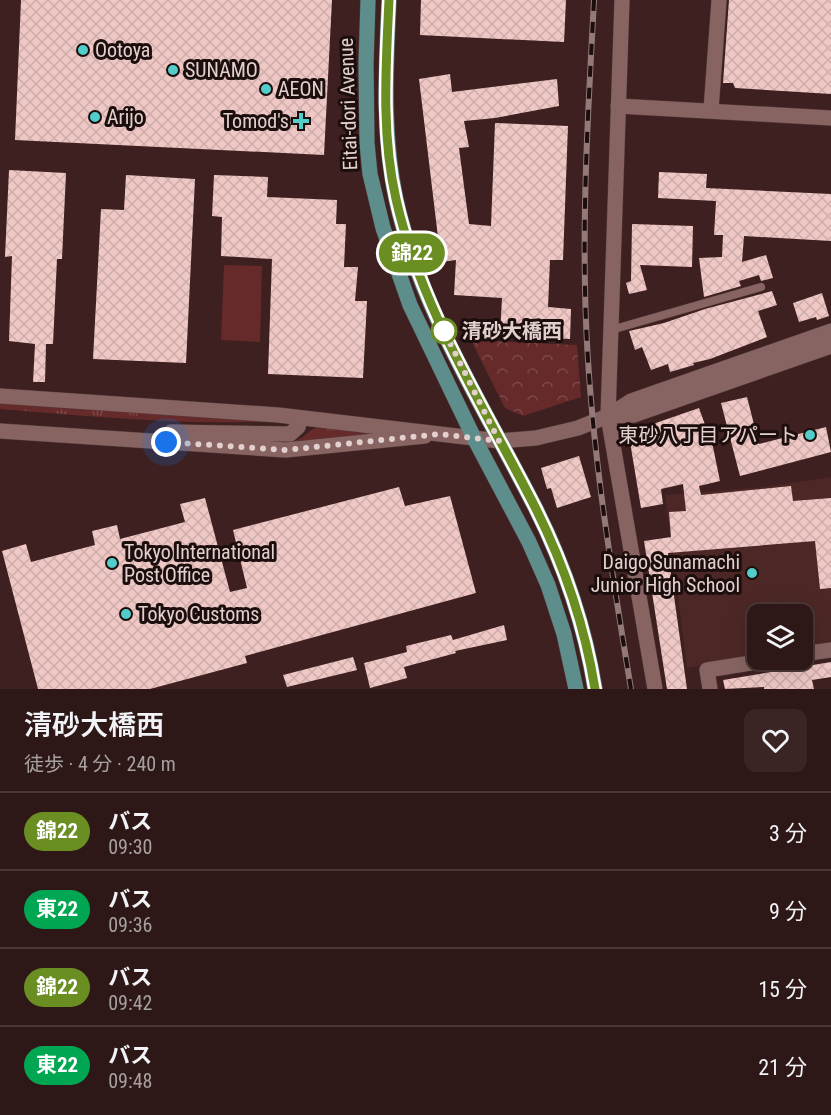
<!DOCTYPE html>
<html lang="ja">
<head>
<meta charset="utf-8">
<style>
	body { margin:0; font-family:"Roboto Condensed","Noto Sans JP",sans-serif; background:#3a2524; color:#f1f3f6; height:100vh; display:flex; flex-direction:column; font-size:22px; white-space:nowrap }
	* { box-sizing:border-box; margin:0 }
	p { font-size:20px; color:#a7a0a1 }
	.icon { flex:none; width:33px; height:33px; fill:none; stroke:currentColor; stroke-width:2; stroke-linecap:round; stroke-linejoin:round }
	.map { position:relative; height:689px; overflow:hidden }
	.details { display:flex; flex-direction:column; background:#2e1817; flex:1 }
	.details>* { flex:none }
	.badge { padding:0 12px; border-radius:20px; font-size:21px; line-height:39px }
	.buttons { position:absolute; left:747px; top:604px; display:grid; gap:12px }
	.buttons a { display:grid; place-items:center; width:66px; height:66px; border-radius:12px; background:#2e1817; box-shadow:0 6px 24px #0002,0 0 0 2px #493736; font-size:30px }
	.you { position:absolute; width:30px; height:30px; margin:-15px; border:4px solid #fff; border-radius:50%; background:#1a73e8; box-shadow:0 0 0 9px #1a73e833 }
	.map>.badge { position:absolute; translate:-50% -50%; box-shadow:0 0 0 3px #fff }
	.round { display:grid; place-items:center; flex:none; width:63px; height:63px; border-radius:12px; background:#3a2524 }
	.summary { display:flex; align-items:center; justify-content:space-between; height:102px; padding:0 24px }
	h1 { font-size:28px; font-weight:600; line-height:45px }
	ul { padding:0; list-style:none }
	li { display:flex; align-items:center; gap:18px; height:78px; padding:0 24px; border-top:2px solid #493736 }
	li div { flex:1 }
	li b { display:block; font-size:22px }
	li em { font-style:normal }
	li .badge { min-width:66px; font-weight:700; text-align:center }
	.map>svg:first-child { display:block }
	.built { fill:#4c2726 }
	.grass { fill:url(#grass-tufts) }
	.park { fill:url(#park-crowns) }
	.garden { fill:#672a2a }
	.building { fill:url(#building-cross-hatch) }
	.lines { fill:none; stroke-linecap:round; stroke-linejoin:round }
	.service-casing { stroke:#543c3b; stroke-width:9 }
	.minor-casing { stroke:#543c3b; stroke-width:16 }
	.tertiary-casing { stroke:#543c3b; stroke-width:16 }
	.primary-casing { stroke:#543c3b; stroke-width:16 }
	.service { stroke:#876462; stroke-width:8 }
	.minor { stroke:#876462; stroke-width:15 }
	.tertiary { stroke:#876462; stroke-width:15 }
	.primary { stroke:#5d8e8b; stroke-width:15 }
	.rail-casing { stroke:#937a79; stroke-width:6 }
	.rail { stroke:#1b0e0d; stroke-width:4; stroke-dasharray:11; stroke-linecap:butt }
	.line-casing { stroke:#fff; stroke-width:14 }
	.line { stroke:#6b8e23; stroke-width:9 }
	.walk { stroke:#e3cfcd; stroke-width:6; stroke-dasharray:0 10.8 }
	.poi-dot { fill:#53cdca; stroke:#1b0e0d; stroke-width:2 }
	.stop-dot { fill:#fff; stroke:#6b8e23; stroke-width:3 }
	.labels { text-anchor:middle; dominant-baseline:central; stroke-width:6; stroke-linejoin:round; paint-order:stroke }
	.poi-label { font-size:20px; fill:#e3cfcd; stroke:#1b0e0d; text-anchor:start }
	.street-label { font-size:20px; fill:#e3cfcd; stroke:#1b0e0d }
	.stop-label { font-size:20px; font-weight:bold; fill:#e3cfcd; stroke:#1b0e0d; text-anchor:start }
</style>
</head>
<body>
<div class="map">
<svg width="831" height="689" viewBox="0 0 831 689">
	<defs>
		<pattern id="grass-tufts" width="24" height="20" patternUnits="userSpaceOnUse" patternTransform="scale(1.5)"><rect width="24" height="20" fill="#672a2a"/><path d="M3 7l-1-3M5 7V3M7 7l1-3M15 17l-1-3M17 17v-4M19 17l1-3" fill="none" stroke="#7d4848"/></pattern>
		<pattern id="park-crowns" width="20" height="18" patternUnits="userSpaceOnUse" patternTransform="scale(1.5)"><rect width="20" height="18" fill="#672a2a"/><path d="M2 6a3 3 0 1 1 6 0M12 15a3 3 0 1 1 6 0" fill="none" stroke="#7d4848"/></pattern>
		<pattern id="building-cross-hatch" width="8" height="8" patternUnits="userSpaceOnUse" patternTransform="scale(1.5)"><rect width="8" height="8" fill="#efc8c5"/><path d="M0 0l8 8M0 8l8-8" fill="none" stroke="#cdacaa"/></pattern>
	</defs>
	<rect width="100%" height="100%" fill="#3d201f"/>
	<path class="built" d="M831,477V644L803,649L802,615H758L757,656L687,668L665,495L764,487Z"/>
	<path class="grass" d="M0,403L274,421C182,426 91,416 0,409Z
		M320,426L380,435L311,444L234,439L294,441C305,439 309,428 320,426Z"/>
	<path class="park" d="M471,340L577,345L581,397L523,416L505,408Z"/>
	<path class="garden" d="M224,265L262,266L260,342L221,340Z"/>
	<path class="building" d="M21,0H332L324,155L15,140Z
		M421,0H566L564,42L420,35Z
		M729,0H831V94L735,88L733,83H723Z
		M450,74L452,92L557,79L559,106L495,118L464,121L469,147L459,148L469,224L491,226L495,123L568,126L563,260H550L548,307L571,309L570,339L500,335L502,298L454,295L456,260L441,262L419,79Z
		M9,170L66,173L62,259H57L53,344H46L45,382H33L35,344L9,341L12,256L5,257Z
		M659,172L707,174L706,188L831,194V241L744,236L742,262L766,255L773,278L761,281L759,275L739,281L741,286L704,297L699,258L722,257L723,235H714L716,201L658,198Z
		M126,175L195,179L186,363L93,359L101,209L124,210Z
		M214,175L268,177L267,197L337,200L336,224H346L344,267H358L355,301H367L363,378L268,374L272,259L221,256L222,217L212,216Z
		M632,224L693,226L692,267L640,265L647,290L629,294L626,283L631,281Z
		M772,291L777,305L758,311L767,337L710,359L693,363L694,365L670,372L668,364L651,370L642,347L635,350L629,331L664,323L705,309Z
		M822,293L829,316L817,320L816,317L799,322L793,303Z
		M747,397L759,444L826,427L831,452L740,476L721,403Z
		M699,408L713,447L720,481L699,486L701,495L791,486L793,501L831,498V588L820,589L815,541L668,553L687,689H667L644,541L671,537L669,512L686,511L683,484L661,489L663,504L641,508L629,436L653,432L650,425Z
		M579,456L591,497L557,508L551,488L547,489L541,468Z
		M399,487L405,506L450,496L476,593L245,656L247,663L150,689H38L2,551L26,544L31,562L95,545L92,531L117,525L120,539L185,522L180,504L205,498L230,592L247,588L233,530Z
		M504,625L507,640L455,651L456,653L404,667L407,678L370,688L364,663L407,652L406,646L451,635L453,640Z
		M353,657L357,670L287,687L283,675Z
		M831,662V677L812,680L814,689H764V687L725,689L723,680Z"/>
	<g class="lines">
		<defs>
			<path id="service" d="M611,330L761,287"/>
			<path id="minor" d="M618,106L831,118
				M711,110L719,0
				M0,431L286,450L425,436
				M171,432L290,434L298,427L300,418
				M802,654L831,650
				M710,689L707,670L769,660"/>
			<path id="tertiary" d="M622,0L608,416L655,689
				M0,396L278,415L499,441L536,438L578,428L608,416L631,401L831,331
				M609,416L634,415L831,346"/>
			<path id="primary" d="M368,0L366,64L367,143L370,174L383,228L410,305L474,438L529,542L548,585L564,634L576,689
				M389,0C386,66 382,134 396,199C420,310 485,408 536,509C564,565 585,627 595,689"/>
		</defs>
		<use href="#service" class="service-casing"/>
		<use href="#minor" class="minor-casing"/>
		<use href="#tertiary" class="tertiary-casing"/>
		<use href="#primary" class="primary-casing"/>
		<use href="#service" class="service"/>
		<use href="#minor" class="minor"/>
		<use href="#tertiary" class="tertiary"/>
		<use href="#primary" class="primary"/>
		<defs>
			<path id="rail" d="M594,0C589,95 583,191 585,287C587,421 609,556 631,689"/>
		</defs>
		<use href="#rail" class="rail-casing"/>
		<use href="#rail" class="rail"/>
	</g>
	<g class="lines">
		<defs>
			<path id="line" d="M389,0C386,66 381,134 396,199C421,310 485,408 536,509C564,565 585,627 595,689"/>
		</defs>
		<use href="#line" class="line-casing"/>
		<use href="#line" class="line"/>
		<path class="walk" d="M166,442L286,450L440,434L499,441L444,331"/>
	</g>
	<g class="poi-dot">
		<circle cx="83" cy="50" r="6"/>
		<circle cx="173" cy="70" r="6"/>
		<circle cx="266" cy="89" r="6"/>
		<circle cx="95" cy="117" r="6"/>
		<path d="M298 112h6v6h6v6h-6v6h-6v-6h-6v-6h6z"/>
		<circle cx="810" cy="435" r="6"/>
		<circle cx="112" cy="563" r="6"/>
		<circle cx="752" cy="573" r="6"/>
		<circle cx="126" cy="614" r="6"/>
	</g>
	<circle class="stop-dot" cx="444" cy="331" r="12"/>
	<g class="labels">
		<g class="poi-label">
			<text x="95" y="50">Ootoya</text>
			<text x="185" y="70">SUNAMO</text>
			<text x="278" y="89">AEON</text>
			<text x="107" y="117">Arijo</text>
			<text x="289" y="121" text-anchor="end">Tomod's</text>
			<text x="798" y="435" text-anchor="end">東砂八丁目アパート</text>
			<text x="124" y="552">Tokyo International<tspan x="124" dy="23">Post Office</tspan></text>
			<text x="740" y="562" text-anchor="end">Daigo Sunamachi<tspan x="740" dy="23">Junior High School</tspan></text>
			<text x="138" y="614">Tokyo Customs</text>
		</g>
		<g class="street-label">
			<text transform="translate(348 104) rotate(-92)">Eitai-dori Avenue</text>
		</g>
		<g class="stop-label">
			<text x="462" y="331">清砂大橋西</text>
		</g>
	</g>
</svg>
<div class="buttons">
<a><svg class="icon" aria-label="layers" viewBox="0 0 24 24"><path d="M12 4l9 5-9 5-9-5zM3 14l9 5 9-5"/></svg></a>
</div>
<div class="you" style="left:166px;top:442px"></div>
<b class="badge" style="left:412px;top:253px;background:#6b8e23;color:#fff">錦22</b>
</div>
<section class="details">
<div class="summary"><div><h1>清砂大橋西</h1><p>徒歩 · 4 分 · 240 m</p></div><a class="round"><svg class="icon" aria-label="heart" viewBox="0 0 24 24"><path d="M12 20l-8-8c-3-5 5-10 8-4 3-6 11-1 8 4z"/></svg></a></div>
<ul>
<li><span class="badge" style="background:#6b8e23;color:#fff">錦22</span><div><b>バス</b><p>09:30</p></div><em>3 分</em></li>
<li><span class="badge" style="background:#00a651;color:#fff">東22</span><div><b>バス</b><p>09:36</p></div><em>9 分</em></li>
<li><span class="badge" style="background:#6b8e23;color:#fff">錦22</span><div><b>バス</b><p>09:42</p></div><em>15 分</em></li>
<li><span class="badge" style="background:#00a651;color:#fff">東22</span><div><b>バス</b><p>09:48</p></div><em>21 分</em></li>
</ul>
</section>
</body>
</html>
